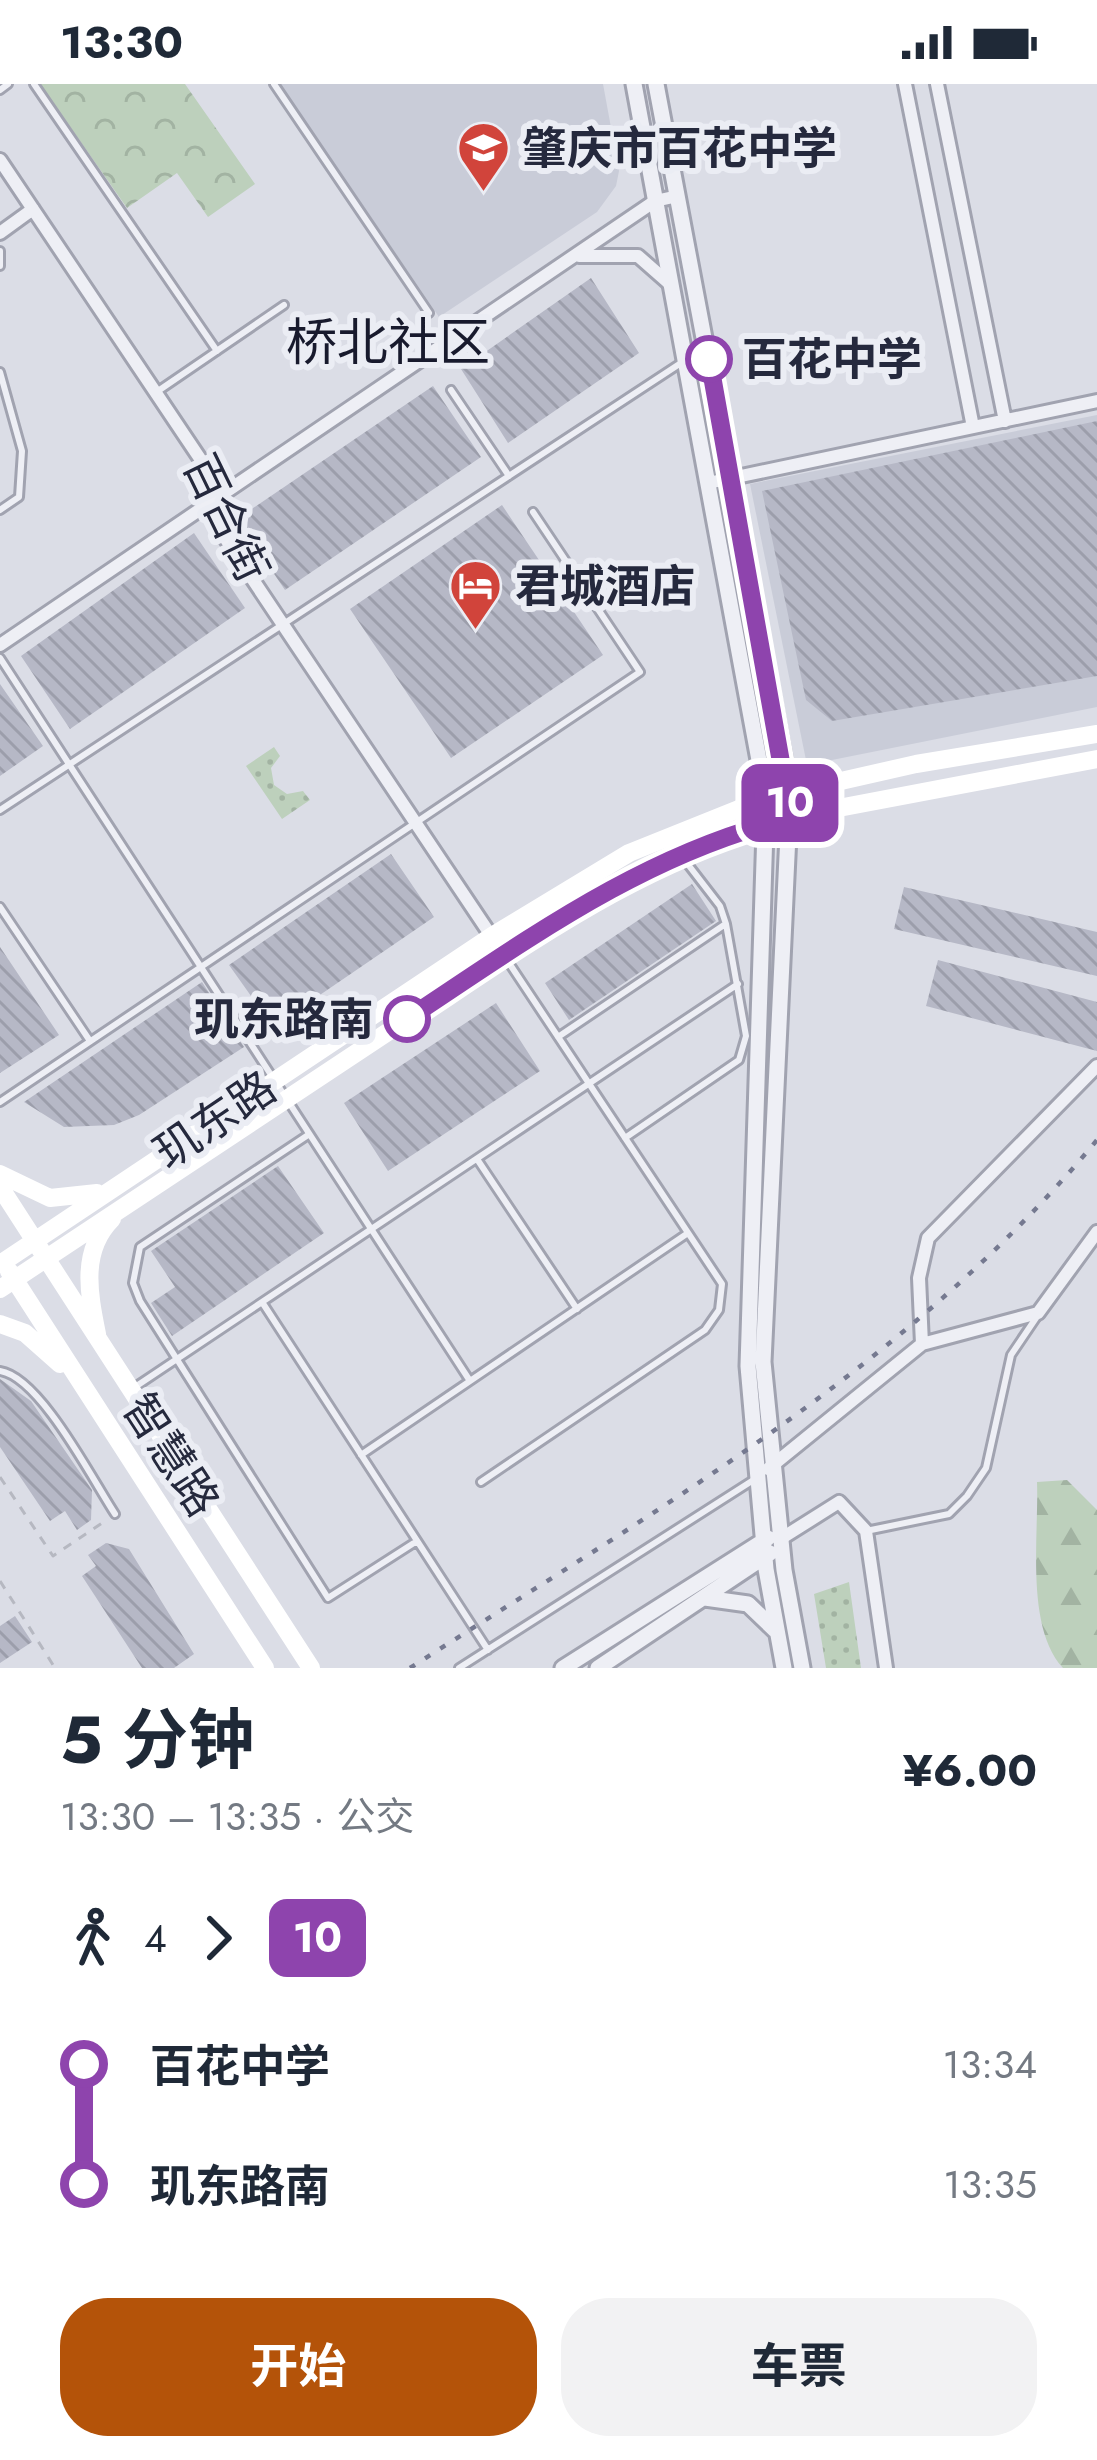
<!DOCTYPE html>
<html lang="zh">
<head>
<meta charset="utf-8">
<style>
	body { margin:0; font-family:Jost,"Noto Sans SC",sans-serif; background:#f2f2f3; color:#1f2937; height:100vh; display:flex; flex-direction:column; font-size:45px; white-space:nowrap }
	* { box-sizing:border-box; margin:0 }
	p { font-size:39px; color:#747a83 }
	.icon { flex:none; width:66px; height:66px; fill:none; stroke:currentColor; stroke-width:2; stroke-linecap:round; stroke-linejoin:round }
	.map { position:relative; height:1584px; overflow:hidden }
	.drawer { display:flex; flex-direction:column; background:#fff; flex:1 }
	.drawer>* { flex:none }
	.badge { padding:0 24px; border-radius:18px; font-size:42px; line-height:78px }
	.map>.badge { position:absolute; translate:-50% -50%; box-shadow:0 0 0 6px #fff }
	.legs { display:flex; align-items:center; gap:18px; height:132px; padding:0 60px; font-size:39px }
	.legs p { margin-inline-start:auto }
	.summary { display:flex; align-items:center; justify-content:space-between; height:204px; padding:0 60px }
	h1 { font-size:66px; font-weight:700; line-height:90px }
	.primary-button { display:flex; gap:24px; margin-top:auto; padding:24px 60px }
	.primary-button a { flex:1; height:138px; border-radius:48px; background:#b45309; color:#fff; font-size:48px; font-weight:700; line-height:138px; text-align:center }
	.primary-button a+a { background:#f2f2f3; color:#1f2937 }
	ul { padding:0 60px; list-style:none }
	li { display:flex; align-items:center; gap:42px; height:120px; font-size:45px }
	li i { display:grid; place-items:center; width:18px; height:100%; margin:0 15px; background:currentColor }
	li i::after { content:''; width:30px; height:30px; margin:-15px; border:9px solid; border-radius:50%; background:#fff }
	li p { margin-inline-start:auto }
	li:first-child i { background:linear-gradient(#0000 50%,currentColor 0) }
	li:last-child i { background:linear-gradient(currentColor 50%,#0000 0) }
	.status { display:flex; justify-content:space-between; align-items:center; height:84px; padding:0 60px; background:#fff; direction:ltr }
	.status svg { height:33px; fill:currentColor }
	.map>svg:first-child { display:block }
	.built { fill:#c9ccd8 }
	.grass { fill:url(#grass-dots) }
	.forest { fill:url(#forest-firs) }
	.park { fill:url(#park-crowns) }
	.building { fill:url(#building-back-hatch) }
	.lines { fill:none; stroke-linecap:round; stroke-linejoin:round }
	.service-casing { stroke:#a1a3b0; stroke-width:12 }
	.minor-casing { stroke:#a1a3b0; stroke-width:18 }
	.tertiary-casing { stroke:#a1a3b0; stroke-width:21 }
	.path { stroke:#b6b8c1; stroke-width:3; stroke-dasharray:9 9; stroke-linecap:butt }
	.service { stroke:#eeeff5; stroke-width:6 }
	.minor { stroke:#eeeff5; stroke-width:12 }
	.tertiary { stroke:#eeeff5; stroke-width:15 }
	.secondary { stroke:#fff; stroke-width:18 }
	.rail { stroke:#757990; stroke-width:4.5; stroke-dasharray:6 12; stroke-linecap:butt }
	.line-1-casing { stroke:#fff; stroke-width:27 }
	.line-1 { stroke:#8e44ad; stroke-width:18 }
	.stop-1-dot { fill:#fff; stroke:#8e44ad; stroke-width:6 }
	.labels { text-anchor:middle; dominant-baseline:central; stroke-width:12; stroke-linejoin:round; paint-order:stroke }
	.poi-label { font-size:45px; font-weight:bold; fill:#25293d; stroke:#ebedf4; text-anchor:start }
	.stop-label { font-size:45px; font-weight:bold; fill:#25293d; stroke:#ebedf4; text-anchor:start }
	.street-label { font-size:45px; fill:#25293d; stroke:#ebedf4 }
	.quarter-label { font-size:51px; fill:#181a2d; stroke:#ebedf4 }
</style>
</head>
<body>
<div class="status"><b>13:30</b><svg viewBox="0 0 49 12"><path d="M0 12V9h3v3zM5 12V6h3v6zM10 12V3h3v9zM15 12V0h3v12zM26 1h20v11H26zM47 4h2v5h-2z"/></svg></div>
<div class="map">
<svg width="1097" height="1584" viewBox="0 0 1097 1584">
	<defs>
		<pattern id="grass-dots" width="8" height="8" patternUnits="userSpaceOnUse" patternTransform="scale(3)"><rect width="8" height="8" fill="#bdd0bc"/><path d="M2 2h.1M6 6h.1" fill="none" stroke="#a2b3a2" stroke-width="1.8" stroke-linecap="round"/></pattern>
		<pattern id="forest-firs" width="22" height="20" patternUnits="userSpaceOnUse" patternTransform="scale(3)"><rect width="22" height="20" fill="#bdd0bc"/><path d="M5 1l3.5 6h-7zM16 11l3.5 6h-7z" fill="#a2b3a2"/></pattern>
		<pattern id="park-crowns" width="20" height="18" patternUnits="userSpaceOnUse" patternTransform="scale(3)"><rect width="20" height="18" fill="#bdd0bc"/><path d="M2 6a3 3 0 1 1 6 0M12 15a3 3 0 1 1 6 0" fill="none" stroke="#a2b3a2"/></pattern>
		<pattern id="building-back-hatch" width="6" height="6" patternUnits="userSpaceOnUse" patternTransform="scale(3)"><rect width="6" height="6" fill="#b6b8c6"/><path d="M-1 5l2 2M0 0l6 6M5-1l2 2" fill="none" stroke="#9c9eab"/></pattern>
	</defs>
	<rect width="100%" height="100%" fill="#dbdde6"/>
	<path class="built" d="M280,0H603L619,87L616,102L597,128L439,233Z
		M1097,331V623L807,681L750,400Z"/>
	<path class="grass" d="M274,663L280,672L271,684L274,701L287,710L303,707L310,716L282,735L246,682Z
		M849,1498L861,1584H826L814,1510Z"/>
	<path class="forest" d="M1067,1396L1097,1426V1584H1063C1025,1543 1039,1452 1037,1398Z"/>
	<path class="park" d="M40,0H185L255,100L208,133L177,89L127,124Z"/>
	<path class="building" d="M591,194L639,269L508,359L461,285Z
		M433,302L481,373L285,506L237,435Z
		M1097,337V592L832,637L806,616L762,407Z
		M502,421L603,571L451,674L350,525Z
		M194,449L245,524L70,645L21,572Z
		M0,600L43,662L0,692Z
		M391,770L434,833L273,943L229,881Z
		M692,800L716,837L569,936L545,899Z
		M904,803L1097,848V892L894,845Z
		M0,863L59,951L0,989Z
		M938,876L1097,918V967L926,922Z
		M202,898L244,963L139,1031L114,1041L64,1043L24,1018Z
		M496,919L540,987L388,1087L344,1019Z
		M278,1082L324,1149L172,1252L151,1219L175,1203L151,1167Z
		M0,1295L31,1317L92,1406L91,1436L77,1446L65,1427L50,1437L0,1363Z
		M106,1459L129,1465L194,1570L174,1584H142L82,1492L96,1482L88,1471Z
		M15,1532L32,1558L0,1579V1542Z"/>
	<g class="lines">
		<defs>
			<path id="service" d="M34,0L217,267
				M274,0L429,229
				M0,6L8,0
				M0,167V182
				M0,288L22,367L19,413L0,426
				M451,306L509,392
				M158,307L284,221
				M0,574L470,1297
				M0,726L684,277
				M0,823L90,957
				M558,953L724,841
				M0,1018L640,588L533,428
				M308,1051L140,1163L133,1199L140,1217L328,1514L417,1457
				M625,1054L739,976L746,952L726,840L720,822L683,774
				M477,1075L577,1225
				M262,1218L488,1566
				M0,1287C40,1293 92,1395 115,1430
				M132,1305L738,900
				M361,1371L688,1149
				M481,1398L705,1246L719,1226L722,1200L507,876
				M866,1447L949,1430L967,1412L986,1384L1011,1271L1038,1231
				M459,1584L755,1395"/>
			<path id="minor" d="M905,0L973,343
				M937,0L1005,337
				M0,76L223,409L225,454L504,871
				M0,149L33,125
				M579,172H638L671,201
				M708,399L1097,317
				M0,561L655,117L678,112
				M922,1260L919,1194L928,1154L1097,982
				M768,1385L922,1260L1038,1229L1097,1148
				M782,1454L839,1418L866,1447L886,1584"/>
			<path id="tertiary" d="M634,0L766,714L748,1282L766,1485L784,1584
				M656,0L790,709L763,1278L784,1486L802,1584
				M705,1514L748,1520L775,1546
				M563,1584L768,1454
				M598,1584L770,1469"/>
		</defs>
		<use href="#service" class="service-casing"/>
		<use href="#minor" class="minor-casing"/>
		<use href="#tertiary" class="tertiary-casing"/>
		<path class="path" d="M0,1393L53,1472L108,1435
			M0,1497L55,1584"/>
		<use href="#service" class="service"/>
		<use href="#minor" class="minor"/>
		<use href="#tertiary" class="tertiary"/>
		<path class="secondary" d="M0,1090L50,1114L97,1109
			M0,1103L311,1584
			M0,1180L492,852L629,769L766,714L916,680L1097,650
			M9,1187L265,1584
			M0,1205L504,871L633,793L736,749L791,733L1097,675
			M0,1240L25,1249L60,1280
			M97,1250C89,1210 80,1167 112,1135"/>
		<path class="rail" d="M410,1584C653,1428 910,1282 1097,1056"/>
	</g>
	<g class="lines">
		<defs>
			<path id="line-1" d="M407,935C528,855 647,768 791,734L709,275"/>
		</defs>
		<use href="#line-1" class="line-1-casing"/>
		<use href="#line-1" class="line-1"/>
	</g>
	<defs>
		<symbol id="school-pin" viewBox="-11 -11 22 30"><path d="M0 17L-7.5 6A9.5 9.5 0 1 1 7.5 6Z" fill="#d1443b" stroke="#ebedf4"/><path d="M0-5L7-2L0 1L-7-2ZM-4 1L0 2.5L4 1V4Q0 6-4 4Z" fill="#fff"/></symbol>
		<symbol id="hotel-pin" viewBox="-11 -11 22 30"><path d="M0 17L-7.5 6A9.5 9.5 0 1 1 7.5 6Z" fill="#d1443b" stroke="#ebedf4"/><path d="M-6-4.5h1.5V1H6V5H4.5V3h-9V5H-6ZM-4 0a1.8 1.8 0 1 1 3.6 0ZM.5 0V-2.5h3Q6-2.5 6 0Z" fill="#fff"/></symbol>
	</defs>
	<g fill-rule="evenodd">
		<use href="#school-pin" x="454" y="34" width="59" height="81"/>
		<use href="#hotel-pin" x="446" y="472" width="59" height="81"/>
	</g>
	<g class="stop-1-dot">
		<circle cx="709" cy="275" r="21"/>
		<circle cx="407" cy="935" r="21"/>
	</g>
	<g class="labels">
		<g class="poi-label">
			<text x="522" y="64">肇庆市百花中学</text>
			<text x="515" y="502">君城酒店</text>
		</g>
		<g class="stop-label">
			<text x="742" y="275">百花中学</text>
			<text x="374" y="935" text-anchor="end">玑东路南</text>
		</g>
		<g class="street-label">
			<text transform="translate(226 434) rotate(64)">百合街</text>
			<text transform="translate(215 1036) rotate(-34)">玑东路</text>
			<text transform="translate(171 1371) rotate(57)">智慧路</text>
		</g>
		<g class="quarter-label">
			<text x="388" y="258">桥北社区</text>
		</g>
	</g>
</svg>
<b class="badge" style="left:790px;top:719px;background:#8e44ad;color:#fff">10</b>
</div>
<section class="drawer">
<div class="summary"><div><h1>5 分钟</h1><p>13:30 – 13:35 · 公交</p></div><b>¥6.00</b></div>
<div class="legs"><svg class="icon" aria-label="walk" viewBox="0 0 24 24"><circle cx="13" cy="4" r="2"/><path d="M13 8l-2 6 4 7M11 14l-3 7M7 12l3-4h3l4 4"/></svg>4<svg class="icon" aria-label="forward" viewBox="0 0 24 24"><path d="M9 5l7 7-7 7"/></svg><b class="badge" style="background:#8e44ad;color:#fff">10</b></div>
<ul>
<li><i style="color:#8e44ad"></i><b>百花中学</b><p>13:34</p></li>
<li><i style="color:#8e44ad"></i><b>玑东路南</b><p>13:35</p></li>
</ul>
<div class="primary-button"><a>开始</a><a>车票</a></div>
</section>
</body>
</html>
